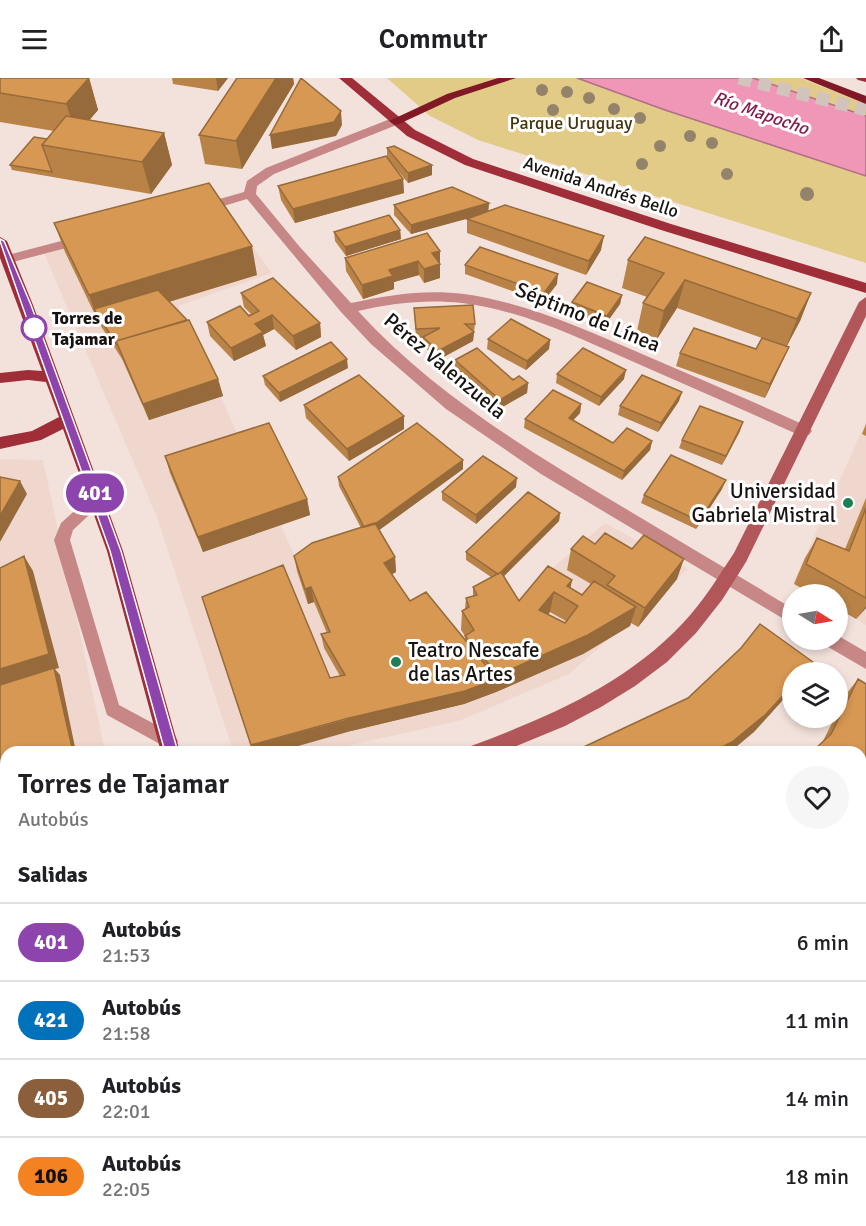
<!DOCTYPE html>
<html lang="es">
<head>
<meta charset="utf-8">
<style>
	body { margin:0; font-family:Signika,sans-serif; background:#f6f6f6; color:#202124; height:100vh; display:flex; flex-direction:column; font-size:22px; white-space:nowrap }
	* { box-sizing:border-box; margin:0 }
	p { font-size:20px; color:#757577 }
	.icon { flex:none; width:33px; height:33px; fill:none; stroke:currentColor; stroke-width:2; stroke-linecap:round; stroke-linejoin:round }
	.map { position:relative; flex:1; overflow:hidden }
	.side { position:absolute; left:0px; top:668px; width:867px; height:482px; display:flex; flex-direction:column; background:#fff; border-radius:18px 18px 0 0; box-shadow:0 3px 9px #0003 }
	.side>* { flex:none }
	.badge { padding:0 12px; border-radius:20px; font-size:21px; line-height:39px }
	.needle { width:39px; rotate:101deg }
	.fabs { position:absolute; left:782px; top:506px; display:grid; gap:12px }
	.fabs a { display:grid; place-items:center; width:66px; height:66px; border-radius:50%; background:#fff; box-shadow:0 3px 9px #0003; font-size:30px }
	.map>.badge { position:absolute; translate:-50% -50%; box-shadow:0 0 0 3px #fff }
	h2 { padding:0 18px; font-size:22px; line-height:54px }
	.round { display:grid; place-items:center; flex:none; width:63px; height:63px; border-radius:32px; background:#f6f6f6 }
	.head { display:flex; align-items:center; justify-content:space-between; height:102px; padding:0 18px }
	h1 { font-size:28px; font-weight:600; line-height:45px }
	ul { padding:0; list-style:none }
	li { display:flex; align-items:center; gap:18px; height:78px; padding:0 18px; border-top:2px solid #e0e0e0 }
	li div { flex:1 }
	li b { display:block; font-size:22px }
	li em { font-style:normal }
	li .badge { min-width:66px; font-weight:700; text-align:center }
	header { display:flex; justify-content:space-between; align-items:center; height:78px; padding:0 18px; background:#fff; font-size:27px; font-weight:600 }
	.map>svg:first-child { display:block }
	.built { fill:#f0d7cd }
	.green { fill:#e2ca87 }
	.water { fill:#f096b7; stroke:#af6f85; stroke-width:1.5 }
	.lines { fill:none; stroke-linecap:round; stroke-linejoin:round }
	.highway-tunnel { stroke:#d2c3bd; stroke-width:13; stroke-dasharray:13 7; stroke-linecap:butt }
	.lane { fill:#c78787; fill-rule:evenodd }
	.street { fill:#c78787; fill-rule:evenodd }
	.secondary { fill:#b15759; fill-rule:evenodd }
	.primary { fill:#9f2e38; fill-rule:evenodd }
	.highway { fill:#811825; fill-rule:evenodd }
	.tree { fill:#92836a }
	.wall { fill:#b98347; fill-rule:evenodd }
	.shaded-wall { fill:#966a3a }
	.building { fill:#d79853; stroke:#966a3a; stroke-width:1.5; fill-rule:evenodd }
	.line { fill:#8e44ad; stroke:#fff; stroke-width:1.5 }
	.stop-dot { fill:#fff; stroke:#8e44ad; stroke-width:3 }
	.poi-dot { fill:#1e7e55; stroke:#fff; stroke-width:2 }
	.labels { text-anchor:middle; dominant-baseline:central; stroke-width:6; stroke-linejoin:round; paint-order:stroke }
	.far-water-label { font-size:18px; font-style:italic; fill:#841d4e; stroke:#fff }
	.far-park-label { font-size:18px; fill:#42350d; stroke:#fff }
	.far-street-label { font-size:18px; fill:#181310; stroke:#fff }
	.far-stop-label { font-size:18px; font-weight:bold; fill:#181310; stroke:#fff; text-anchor:start }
	.street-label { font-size:21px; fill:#181310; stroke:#fff }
	.poi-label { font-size:21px; fill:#181310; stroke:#fff; text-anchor:end }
</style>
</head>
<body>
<header><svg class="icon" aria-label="menu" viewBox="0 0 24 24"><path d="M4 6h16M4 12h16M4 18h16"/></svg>Commutr<svg class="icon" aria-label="share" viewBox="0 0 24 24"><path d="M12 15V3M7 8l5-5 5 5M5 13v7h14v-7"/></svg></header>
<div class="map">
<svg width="866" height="1148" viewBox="0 0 866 1148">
	<rect width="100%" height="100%" fill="#f3e2dc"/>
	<path class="built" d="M223,128L272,195L178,228L353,602L404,584L490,543L605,445L688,491L569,596L459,643L324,673H233L157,439L44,175Z
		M866,344V547L837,530V516H812L793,505Z
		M0,381L43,382L105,673L6,674V1143H494L495,1148H0Z"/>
	<path class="green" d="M387,0H747L866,45V185L478,62L430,38Z
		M753,0H801L866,26V38Z"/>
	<path class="water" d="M577,0H753L866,38V98L665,32Z"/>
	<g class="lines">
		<path class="highway-tunnel" d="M739,0L866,32"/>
		<path class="lane" d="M97,415L102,417L104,421L102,425L73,452L70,462L119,627L175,657L178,663L175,669L169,671L107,637L54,462L61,445L92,417Z"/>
		<path class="street" d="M395,39L401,43L399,46L274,96L257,108L256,116L299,168L351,225C388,217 426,211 464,216C527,225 584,251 642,276C698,300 754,324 809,349L812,353L809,357H799C741,331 684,306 627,281C574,258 520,232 462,225C427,221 392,225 358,233C431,313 524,370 616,425C675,460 733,495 792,530V546L541,396L446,331L371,266L341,234L247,121L200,135L194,131L195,128L244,114L247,103L266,90Z
			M84,157L89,158L91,161L89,164L9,185L2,181L4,178Z
			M837,557L866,574V591L823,566L820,561H837Z
			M866,1089V1115L861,1117V1091Z
			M792,1143H821L819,1148H790Z"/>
		<path class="secondary" d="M866,219V238L746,484L722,522L696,555L667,584L635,608L601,629L565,648L502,674H469L471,668C548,639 625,607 683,545C703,524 718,499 734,475L859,224Z
			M6,808V828L0,829V809Z"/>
		<path class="primary" d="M339,0H352L415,52L473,81L671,146L866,205V215L661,152L465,87L407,58Z
			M856,0H866V4L858,2Z
			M0,159L7,163L33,227L123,473L180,674H161L107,473L63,351L41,362L0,371V359L32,353L59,339L46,304L28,302L0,305V295L28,292L42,293L0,180Z
			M242,1143H266L267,1148H243Z"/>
		<path class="highway" d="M498,0H516L455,20L399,46L395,47L389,43L447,16Z
			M803,0H819L866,18V26Z"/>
	</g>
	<g class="tree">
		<circle cx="542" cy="12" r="6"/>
		<circle cx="567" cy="14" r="6"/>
		<circle cx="589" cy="20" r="6"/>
		<circle cx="614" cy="31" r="6"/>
		<circle cx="553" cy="32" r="6"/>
		<circle cx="640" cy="40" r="6"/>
		<circle cx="690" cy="58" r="6"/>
		<circle cx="712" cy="65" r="6"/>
		<circle cx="660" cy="68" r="6"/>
		<circle cx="642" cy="86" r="6"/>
		<circle cx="727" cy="96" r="6"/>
		<circle cx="807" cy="116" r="7"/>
	</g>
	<path class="wall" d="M0,0H89L98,32L89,42L164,55L172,87L151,116L12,92L10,87L47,61L54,53L0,44Z
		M172,0H228L218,13L173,6Z
		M237,0H293L294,6L242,91L205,86L199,57Z
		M387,70L432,97L408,105L393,87L403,101L404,115L295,145L281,122L278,108L387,79Z
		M489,125L488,134L601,172L586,197L467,155V141L472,139L411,156L394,137V127Z
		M54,145L257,197L169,224L218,301L223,318L149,342L122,281L99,245L65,174Z
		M400,152L401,161L346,178L335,163L334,154Z
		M440,173V200L424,205L419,197L394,204V211L363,221L346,193L345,180Z
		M628,182L811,215L800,243L787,268L789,269L783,282L765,320L676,288L680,275L756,271L762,260L677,230L657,261L637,253L643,225L647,219L622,210Z
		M465,187L557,206L543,224L465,196Z
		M241,215L320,245L321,259L296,272L274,251L263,257L266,268L234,283L210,258L207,244L251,236L244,229Z
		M622,217L620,226L605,247L570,234L572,224Z
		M414,230L475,246L473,263L438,282L423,268V260H416Z
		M488,261L550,262L549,271L526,292L487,271Z
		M455,282L528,305L527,315L499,331L455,292Z
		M348,290L280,324L265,307L263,298Z
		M557,296L624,301L599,328L556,305Z
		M679,323L658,354L618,337L620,328Z
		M581,326L580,335L573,342L613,365L652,363L650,372L622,402L524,350L525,341Z
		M304,327L404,351L349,383L306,340Z
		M866,346V358L862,356Z
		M740,353L722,387L679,370L682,362Z
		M165,378L307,421L310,437L203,474L170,395Z
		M463,391L379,452L395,479L396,494L392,496L410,523L465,562V558L461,552L462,533L465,531L466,520L473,518V509L491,499L466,482V474L560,435L559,443L504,498L519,523L572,502L570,510L582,517L591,506L567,492L571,471L595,466L677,501L638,549L631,545L630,548L583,576L496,614L464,626L351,653L330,600L340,598L324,570L321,556L327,555L314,524L308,526L297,493L294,478L361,450L339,408L338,399ZM550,534L566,543L565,545L548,537Z
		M516,409L476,446L442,422V414Z
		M722,411L696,451L641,425L644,417Z
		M866,420V530L856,541L837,530V516H812L794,506L805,480L817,460L845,471Z
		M858,601L866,606V811L861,807V674L823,663L835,639H837V635L847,615Z
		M861,827L866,832V1051L861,1053Z
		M601,1143H741L734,1148H603Z"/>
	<path class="shaded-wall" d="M89,0L98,32L77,57L66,26Z
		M216,0H228L218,13Z
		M276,0H293L294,6L242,91L236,63Z
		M341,33L342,47L336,58L272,71L270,57Z
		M164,55L172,87L151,116L142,84Z
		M432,87V97L408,105V95Z
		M403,101L404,115L295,145L293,131Z
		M489,125L488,135L411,156V147Z
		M400,152L401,161L346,178L345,169Z
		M604,158L601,172L586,197L589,183Z
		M252,168L257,197L102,244L94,231L99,245L89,217Z
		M440,173V200L424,205V191L432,175Z
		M418,183L419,197L394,204V211L363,221L362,207L389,192Z
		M558,196L557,206L543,224L544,215Z
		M685,202L677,230L657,261L664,233Z
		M811,215L800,243L786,269L797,241Z
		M622,217L620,226L605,247L607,238Z
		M272,237L274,251L263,257L266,268L234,283L231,270L255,246Z
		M320,245L321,259L296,272L293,258Z
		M474,254L473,263L438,282V273Z
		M550,262L549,271L526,292L527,283Z
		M789,269L783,282L765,320L770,306Z
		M347,281L348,290L280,324L279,315Z
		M626,292L624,301L599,328L601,319Z
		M218,301L223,318L149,342L143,326Z
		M528,305L527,315L499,331L500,322Z
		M682,314L679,323L658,354L661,345Z
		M581,326L580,335L567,349L569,340Z
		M404,338V351L349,383L347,371Z
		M743,344L740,353L722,387L726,378Z
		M652,363L650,372L622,402L624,393Z
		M463,382V391L367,461L366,452Z
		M517,400L516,409L476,446V437Z
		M726,402L722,411L696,451L699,443Z
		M20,403L27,416L0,464V438Z
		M307,421L310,437L203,474L198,459Z
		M560,435L559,443L498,504L499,496Z
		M24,478L33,493L59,590L55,591L60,597L76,674H73L0,608V591Z
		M395,479L396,494L386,500L384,485Z
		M684,481L677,501L638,549L645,530Z
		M572,502L568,522L567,508Z
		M311,509L314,524L308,526L305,511Z
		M554,514L550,534L535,551L539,532Z
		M866,528V530L856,541Z
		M636,529L630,548L583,576L496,614L464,626L351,653L277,674H253L251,667L497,601L498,597Z
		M792,608V612L754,654L730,674H712Z
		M6,731V739L1,741L2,770H0V733Z
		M6,910V924L2,926L0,925V912Z
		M0,1106L6,1131L0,1135Z"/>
	<path class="building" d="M0,0H89L66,26L0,15Z
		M237,0H276L236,63L199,57Z
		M301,0L341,33L334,44L270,57Z
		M66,38L164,55L142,84L42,67Z
		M34,59L47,61L42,67L52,94L10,87Z
		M394,68L432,87L408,95L387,70Z
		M386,78L403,101L293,131L278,108Z
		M209,105L252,168L89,217L54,145Z
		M452,109L489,125L411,147L394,127Z
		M505,127L604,158L589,183L467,141Z
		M389,137L400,152L345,169L334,154Z
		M427,155L440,173L432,175L440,186L424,191L418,183L389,192L393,198L362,207L345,180Z
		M645,159L811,215L797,241L685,202L664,233L643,225L664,195L628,182Z
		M480,169L558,196L544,215L465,187Z
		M273,200L320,245L293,258L272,237L255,246L263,254L231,270L207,244L240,228L249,238L259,233L241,215Z
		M587,204L622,217L607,238L572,224Z
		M158,212L187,242L116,263L117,267L94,231Z
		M473,227L475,246H465L474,254L438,273L423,259L440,250L416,251L414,230Z
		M511,241L550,262L527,283L488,261Z
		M189,242L218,301L143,326L116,263Z
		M694,250L756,271L762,260L789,269L770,306L680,275Z
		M331,264L347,281L279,315L263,298Z
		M477,270L513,302L519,298L528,305L500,322L455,282Z
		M583,270L626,292L601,319L557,296Z
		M359,297L404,338L347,371L304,327Z
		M642,297L682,314L661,345L620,328Z
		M553,312L581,326L569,340L613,365L627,350L652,363L624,393L525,341Z
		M700,328L743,344L726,378L682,362Z
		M269,345L307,421L198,459L165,378Z
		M417,345L463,382L375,446L364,449L338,399Z
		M671,377L726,402L699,443L644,417Z
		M483,378L517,400L476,437L442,414Z
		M0,399L20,403L0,438Z
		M528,414L560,435L501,494L498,496L466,474Z
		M866,430V520L806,486L817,460L849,473Z
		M375,445L395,479L384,485L410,523L426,514L497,601L465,613L349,640L251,667L202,519L283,487L330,600L345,597L321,556L330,554L311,509L305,511L294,478L312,465Z
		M605,455L632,471L644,457L684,481L645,530L607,507L615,498L571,471L583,458L595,466Z
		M24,478L49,576L0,591V490Z
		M548,488L572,502L567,508L582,517L594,503L636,529L588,557L498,597L465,558L474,552L462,533L469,529L466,520L477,517L473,509L501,494L519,523ZM554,514L578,528L565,545L539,532Z
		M760,546L813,584L804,594H792V608L765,637L732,664L712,674H573L688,620L741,570Z
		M54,590L73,674H6V731L0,733V607Z
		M858,601L866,606V790L861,786V674H812L831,656Z
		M861,827L866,832V921L861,916Z
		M6,845V893L4,894L6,910L0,912V847Z
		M866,925V1051L862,1053L861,1051V929Z
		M366,1143H424L425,1148H367Z
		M611,1143H741L734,1148H614Z"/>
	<path class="line" d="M0,161L4,163L31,227L121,473L178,674L171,679L165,674L110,473L22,227L0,163Z"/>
	<circle class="stop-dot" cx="34" cy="250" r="12"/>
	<g class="poi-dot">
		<circle cx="848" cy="425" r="6"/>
		<circle cx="396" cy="584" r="6"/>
	</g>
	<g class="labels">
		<g class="far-water-label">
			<text transform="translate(761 35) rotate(19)">Río Mapocho</text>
		</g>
		<g class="far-park-label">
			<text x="571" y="45">Parque Uruguay</text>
		</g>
		<g class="far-street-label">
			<text transform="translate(601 109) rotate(18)">Avenida Andrés Bello</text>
		</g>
		<g class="far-stop-label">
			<text x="52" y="240">Torres de<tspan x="52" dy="21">Tajamar</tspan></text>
		</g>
		<g class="street-label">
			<text transform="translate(588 239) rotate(22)">Séptimo de Línea</text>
			<text transform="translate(445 288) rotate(40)">Pérez Valenzuela</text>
		</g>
		<g class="poi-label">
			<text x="836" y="413">Universidad<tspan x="836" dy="24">Gabriela Mistral</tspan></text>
			<text x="408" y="572" text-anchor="start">Teatro Nescafe<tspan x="408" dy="24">de las Artes</tspan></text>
		</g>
	</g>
</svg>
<div class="fabs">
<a><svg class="needle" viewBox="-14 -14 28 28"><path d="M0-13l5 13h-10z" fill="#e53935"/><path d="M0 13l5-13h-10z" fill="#757577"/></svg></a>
<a><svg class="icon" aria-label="layers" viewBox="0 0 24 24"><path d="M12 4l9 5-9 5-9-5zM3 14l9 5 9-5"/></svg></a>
</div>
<b class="badge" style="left:95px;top:415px;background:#8e44ad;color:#fff">401</b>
<section class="side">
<div class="head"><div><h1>Torres de Tajamar</h1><p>Autobús</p></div><a class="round"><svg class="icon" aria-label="heart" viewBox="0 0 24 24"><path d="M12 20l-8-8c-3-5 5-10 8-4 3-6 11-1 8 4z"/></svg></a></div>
<h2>Salidas</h2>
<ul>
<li><span class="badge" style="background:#8e44ad;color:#fff">401</span><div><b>Autobús</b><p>21:53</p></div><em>6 min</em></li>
<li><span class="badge" style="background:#0072bc;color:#fff">421</span><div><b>Autobús</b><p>21:58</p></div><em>11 min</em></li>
<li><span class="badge" style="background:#8b5e3c;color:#fff">405</span><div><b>Autobús</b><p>22:01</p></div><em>14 min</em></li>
<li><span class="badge" style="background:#f58220;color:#111">106</span><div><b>Autobús</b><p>22:05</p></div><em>18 min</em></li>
</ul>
</section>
</div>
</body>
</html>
